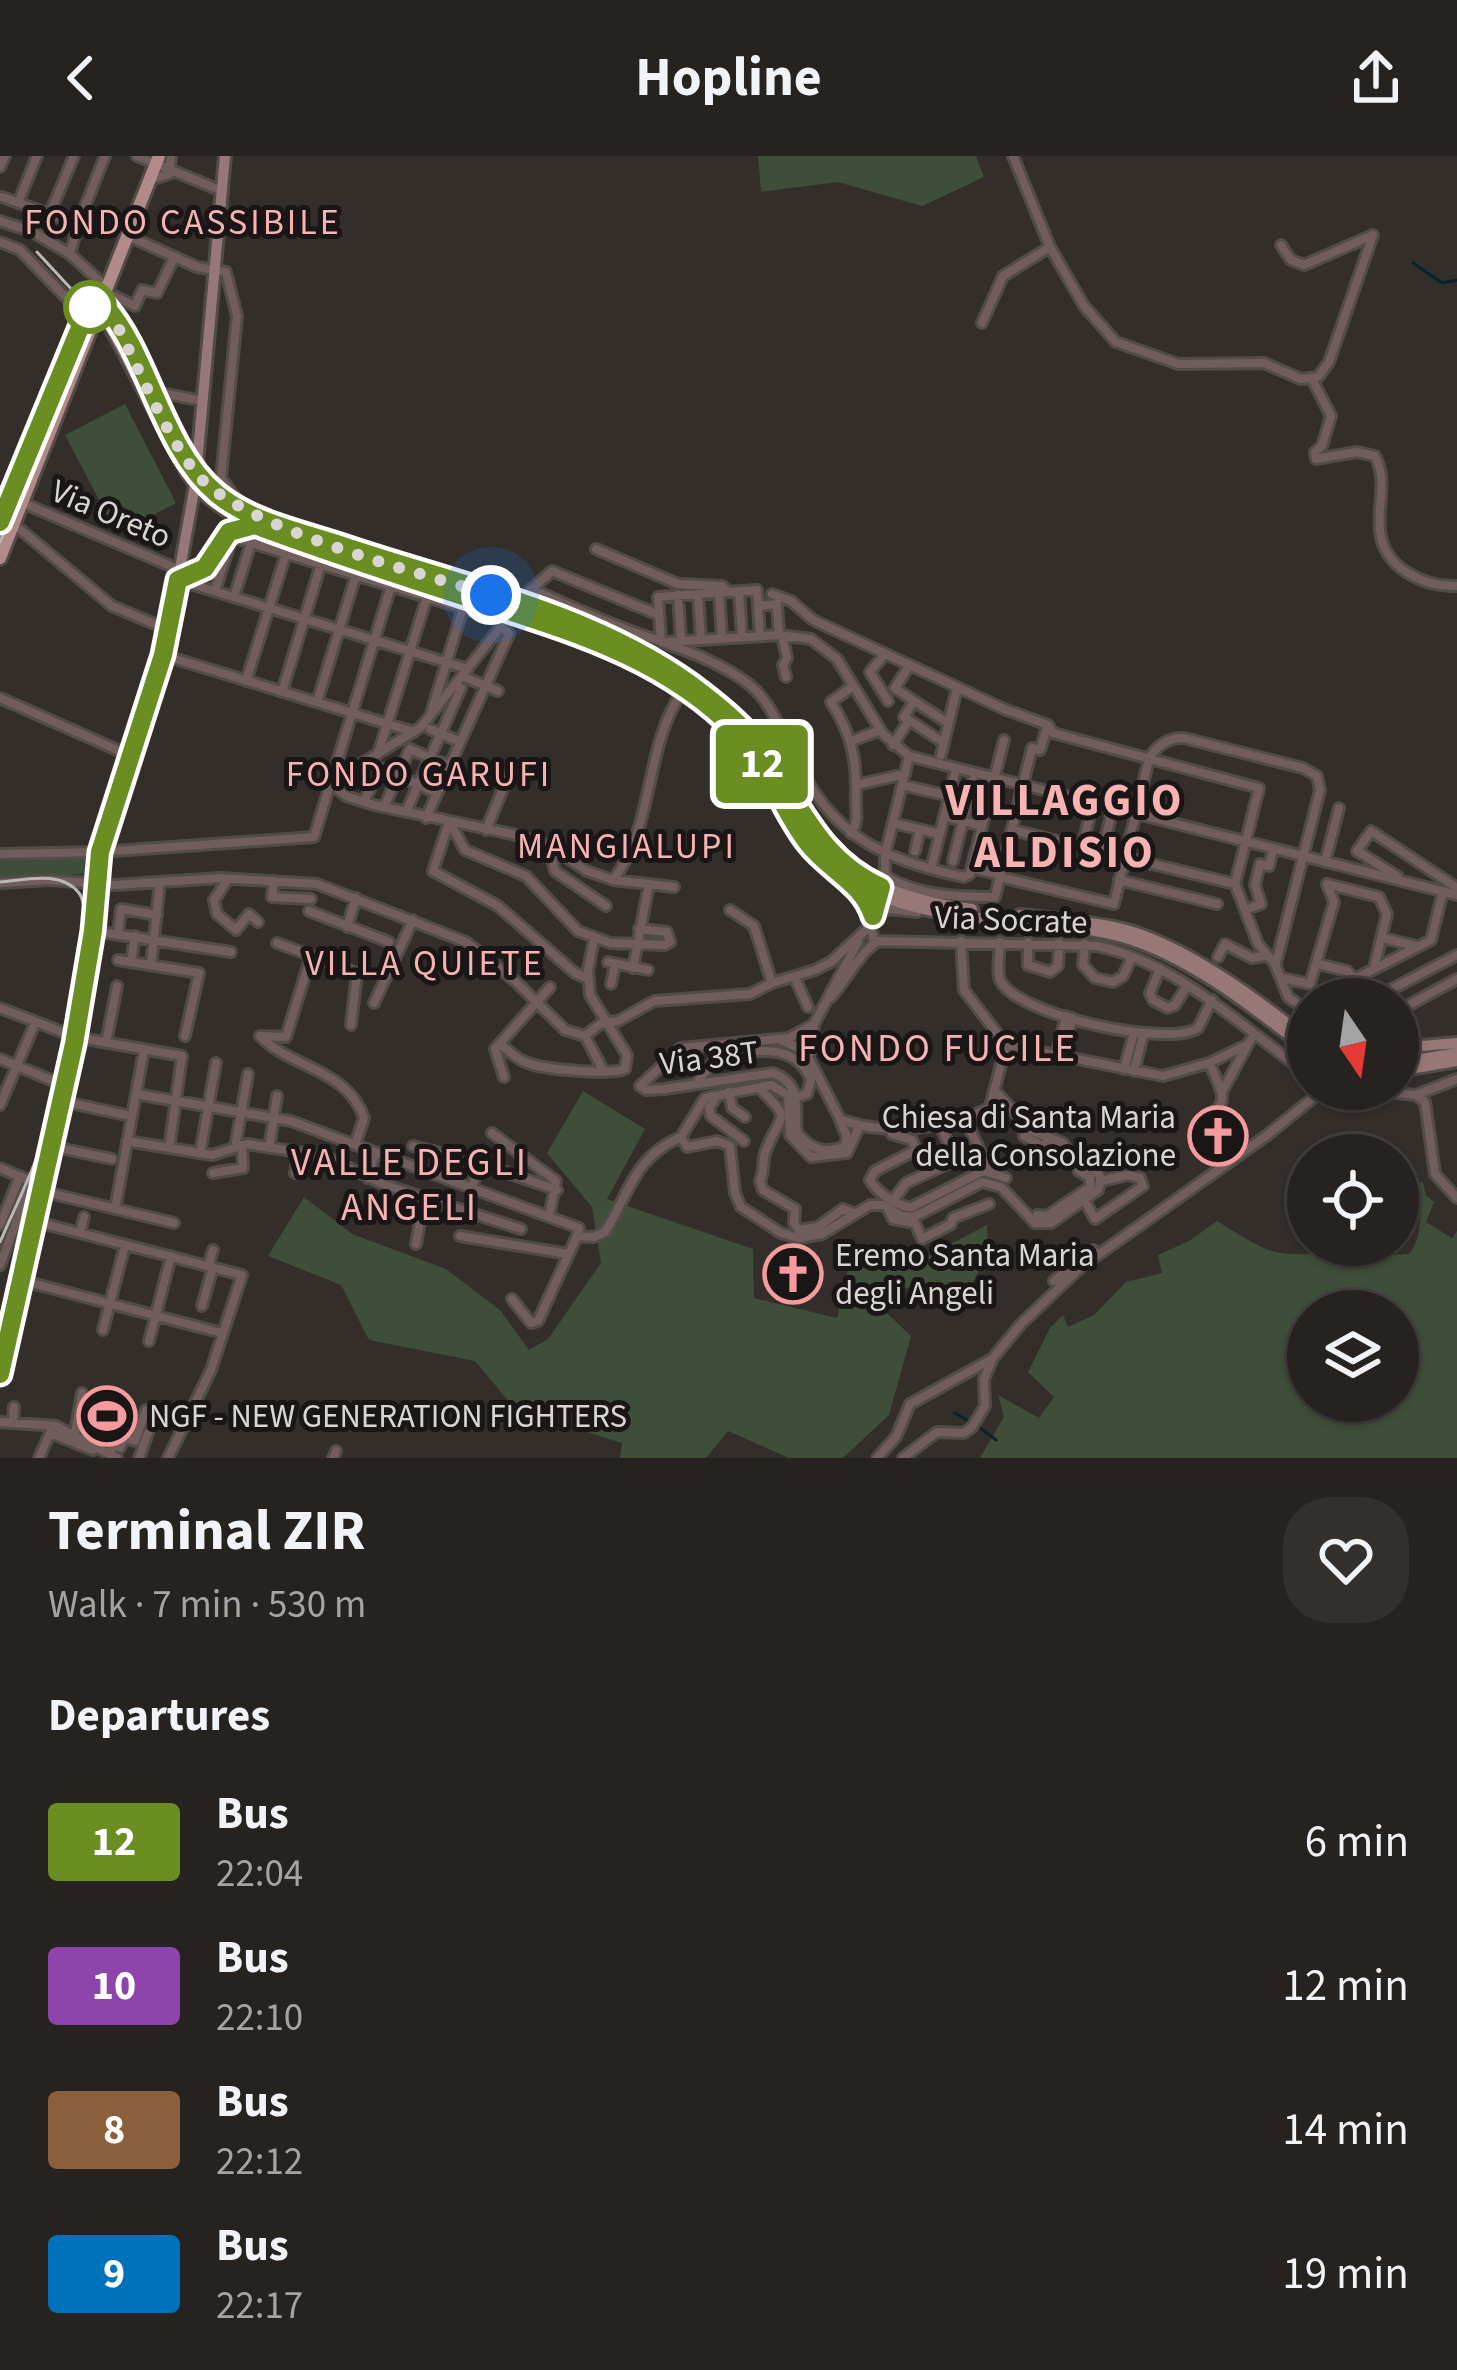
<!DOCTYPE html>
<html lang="en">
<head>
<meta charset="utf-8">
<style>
	body { margin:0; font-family:"Source Sans 3",sans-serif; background:#322f2d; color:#f1f3f6; height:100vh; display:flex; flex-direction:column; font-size:45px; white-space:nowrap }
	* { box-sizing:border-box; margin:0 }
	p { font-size:39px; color:#a4a4a5 }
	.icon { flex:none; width:66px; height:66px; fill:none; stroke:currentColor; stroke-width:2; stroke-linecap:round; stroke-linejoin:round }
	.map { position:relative; height:1302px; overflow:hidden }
	.side { display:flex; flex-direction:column; background:#262220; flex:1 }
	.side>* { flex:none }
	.badge { padding:0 24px; border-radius:9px; font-size:42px; line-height:78px }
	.needle { width:78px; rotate:167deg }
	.tools { position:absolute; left:1287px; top:822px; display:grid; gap:24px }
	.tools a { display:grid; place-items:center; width:132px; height:132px; border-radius:50%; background:#262220; box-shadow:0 3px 9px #0004,0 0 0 3px #423f3e; font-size:60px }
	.you { position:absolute; width:60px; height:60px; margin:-30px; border:9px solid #fff; border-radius:50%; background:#1a73e8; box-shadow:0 0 0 18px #1a73e833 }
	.map>.badge { position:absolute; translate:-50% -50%; box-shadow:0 0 0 6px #fff }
	h2 { padding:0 48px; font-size:45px; line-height:108px }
	.round { display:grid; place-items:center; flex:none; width:126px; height:126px; border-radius:48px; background:#322f2d }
	.summary { display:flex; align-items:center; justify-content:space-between; height:204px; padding:0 48px }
	h1 { font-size:57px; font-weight:700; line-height:90px }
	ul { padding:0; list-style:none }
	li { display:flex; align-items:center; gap:36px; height:144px; padding:0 48px }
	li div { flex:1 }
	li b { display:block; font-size:45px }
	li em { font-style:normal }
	li .badge { min-width:132px; font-weight:700; text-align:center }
	header { display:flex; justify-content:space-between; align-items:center; height:156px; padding:0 48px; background:#262220; font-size:54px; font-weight:700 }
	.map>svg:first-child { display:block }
	.green { fill:#3f4e38; fill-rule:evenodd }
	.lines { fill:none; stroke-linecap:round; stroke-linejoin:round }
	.stream { stroke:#08242b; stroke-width:3 }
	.street-casing { stroke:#514c48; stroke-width:14 }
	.secondary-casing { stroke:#514c48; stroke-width:16 }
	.primary-casing { stroke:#514c48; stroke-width:18 }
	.street { stroke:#725d5d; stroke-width:8 }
	.secondary { stroke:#977777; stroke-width:10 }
	.primary { stroke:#b38a8a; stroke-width:12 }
	.tram { stroke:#bab7b4; stroke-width:3 }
	.line-casing { stroke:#fff; stroke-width:27 }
	.line { stroke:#6b8e23; stroke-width:18 }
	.walk { stroke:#d8d5d2; stroke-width:12; stroke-dasharray:0 21.6 }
	.stop-dot { fill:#fff; stroke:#6b8e23; stroke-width:6 }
	.labels { text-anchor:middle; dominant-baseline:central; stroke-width:10; stroke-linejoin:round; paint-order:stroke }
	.street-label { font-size:33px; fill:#d8d5d2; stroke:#191615 }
	.poi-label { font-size:33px; fill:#d8d5d2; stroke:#191615; text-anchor:start }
	.neighbourhood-label { font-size:36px; letter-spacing:3px; fill:#f7b3b4; stroke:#191615 }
	.quarter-label { font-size:39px; letter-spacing:3px; fill:#f7b3b4; stroke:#191615 }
	.district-label { font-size:45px; font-weight:bold; letter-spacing:3px; fill:#f7b3b4; stroke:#191615 }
</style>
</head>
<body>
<header><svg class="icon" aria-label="back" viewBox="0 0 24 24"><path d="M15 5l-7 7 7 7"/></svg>Hopline<svg class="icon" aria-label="share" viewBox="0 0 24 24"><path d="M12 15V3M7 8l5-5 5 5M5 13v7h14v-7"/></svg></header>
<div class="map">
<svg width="1457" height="1302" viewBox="0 0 1457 1302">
	<rect width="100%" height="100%" fill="#332e2a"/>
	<path class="green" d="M758,0H976L984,21L922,50L838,26L761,36Z
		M125,248L176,347L117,378L65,279Z
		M93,701L94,717L0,723V704Z
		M583,935L645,973L607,1043L753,1093L754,1142L837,1162L853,1091L912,1108L987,1069L988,1095L965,1144L914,1130L871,1142L911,1180L889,1259L843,1302H789L728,1275L706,1302H620L622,1287L516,1254L475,1205L369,1184L341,1129L268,1100L304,1041L352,1078L446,1113L500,1154L529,1194L548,1183L601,1107L592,1051L547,997Z
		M1423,1026L1426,1039L1434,1046L1426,1066L1452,1082L1457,1075V1302H980L1004,1261L998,1239L1039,1262L1054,1241L1028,1216L1050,1172L1063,1159L1068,1171L1094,1159L1126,1126L1162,1117L1158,1099L1189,1085L1217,1065C1262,1092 1273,1105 1327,1095L1331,1099L1344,1096L1343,1089H1391L1389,1099L1409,1098C1423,1083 1422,1047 1417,1027ZM1308,1155H1398V1245H1308Z"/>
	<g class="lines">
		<path class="stream" d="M1413,107L1442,127L1457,124
			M955,1257L970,1266
			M979,1271L996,1284"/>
		<defs>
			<path id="street" d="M137,0L222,35
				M1013,0L1050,91L1084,150L1116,186L1178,208L1264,207L1301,223L1318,221L1329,206L1373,79
				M0,11L5,0
				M150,24L169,18L171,0
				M2,41L78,68
				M18,47L37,0
				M50,57L74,0
				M0,65L33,76L70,98L105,130
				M126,79L197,111L226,116L237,160L221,322L237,344
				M0,86L20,94L88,164
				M1281,89L1291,104L1304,109L1371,80
				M70,98L78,68L105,0
				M106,136L135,150L142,134L157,137L174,102
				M982,167L1003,120L1050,91
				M1312,223L1331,260L1322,290L1315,296L1316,303L1357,296L1375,300C1388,325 1377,349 1380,374C1383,412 1424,431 1457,430
				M151,235L203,245
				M23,347L180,414
				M15,369L112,450L169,474
				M596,393L678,428L722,430L728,435
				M178,424L468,513
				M179,424L205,412L228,376L254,369
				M532,433L552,415L659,459
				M215,435L232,381L488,460
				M739,435L742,481
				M719,437L722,482
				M698,438L701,484
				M772,438L791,445L813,464L1004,553L1048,569L1053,577L1259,632L1235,728L1258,788L1275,808L1288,841L1308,855
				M678,439L681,485
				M234,441L251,387
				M758,450L777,448L779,479
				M782,479L787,502L783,509L786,521
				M661,485L658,441L757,434L760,480
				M667,486L779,479L811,483L837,503L883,578L909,600L1457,739
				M163,499L414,576
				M884,499L870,516L888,545
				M462,520L498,535
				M246,525L286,398
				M282,536L321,408
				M0,542L131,600
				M914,545L948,567
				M317,546L356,419
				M432,554L463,452
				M909,564L944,587
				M430,573L460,586
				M852,585L880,574
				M893,589L909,564L904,561L914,545L895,532L909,510
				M378,598L427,441
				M941,599L957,532
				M330,627L421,571L531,433C571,450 610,469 651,482C682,493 723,507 750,529C772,547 780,575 793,599C833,680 878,702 964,721L970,718L1004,584
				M330,627L346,640L374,649L512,678L549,690L587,715L613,724L674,731
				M856,629L905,618
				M902,629L949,640
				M364,646L380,612L437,637
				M384,651L410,593L449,610
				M406,656L461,532
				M944,660L982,670
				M426,662L509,478L501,468
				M449,666L433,715L498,750L575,817L589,823
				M450,667L465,694L526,720L578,775L610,787L665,789L670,786L667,776L639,773
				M893,667L939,678
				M486,674L507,623
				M1012,674L1235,728
				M851,677C860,663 855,655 856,640C857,603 851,577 831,546L853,530
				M549,690L555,715L606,750
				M1082,691L1093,647
				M915,695L920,674
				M1102,696L1113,652
				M0,698L100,696L314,681L391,430
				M953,705L973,624
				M1325,706L1339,652
				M972,712L1001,719
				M931,713L956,613
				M885,720C918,740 957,741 995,741L1032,592L1040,594L1048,569
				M885,721V699L909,600
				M1000,721L1114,748L1149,603C1156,590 1169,581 1184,582L1303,612L1317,620L1320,634L1276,807
				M1398,721L1357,695L1371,675L1457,732
				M228,723L214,744L217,758L236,774L249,758L258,766
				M613,724C656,669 643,590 684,533
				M1119,724L1217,748
				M274,725L272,741L311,743
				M0,727L51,724L115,729L220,722L317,728L466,786L514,824L565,874L585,880L603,914
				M1327,728L1379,741L1387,758L1374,812
				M855,732L865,740L872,759
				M730,754L754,770L772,827
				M1245,754L1261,748L1255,729L1260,708L1269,710L1273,693
				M309,755L389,786
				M874,759L889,753L917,756
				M347,771L356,742
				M93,775L231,796
				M118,778L121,753L157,759
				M1387,783L1416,790
				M961,785L964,834L1006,889
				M874,786L871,769L880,735
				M1000,786C1000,797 996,814 1000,824C1016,859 1167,892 1198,872L1212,844
				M1028,786V809L1050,816L1058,810L1059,787
				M277,787L357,817L351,869
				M1085,788L1083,809L1095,822L1113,826L1123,820L1132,801
				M1218,801L1225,788L1252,802L1264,800
				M118,804L199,817L185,880
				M131,806L135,780
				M608,806L648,814
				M1318,808L1347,815L1354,823
				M151,809L160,726
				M633,812L649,728
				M1159,815L1150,837L1153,844L1168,852L1175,849L1187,830
				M795,822L808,851
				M1282,822L1310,828L1334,746L1327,728
				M611,828L615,809
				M830,842C847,824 858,798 878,785L1097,790C1180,808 1241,871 1308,918
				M1338,843L1345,828L1431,784L1443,735
				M1373,843L1457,799
				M374,847L413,764
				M0,852L75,881L182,900L170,986
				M1398,855L1457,823
				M260,880C290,912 348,913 364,962L355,989
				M260,880L286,881L311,800
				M585,880L600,868L618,865L654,845L750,838L772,827L815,814L831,806L871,769
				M779,883L805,895L840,963C879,980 955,973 990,951L1006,889
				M106,887L117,830
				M501,888C508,895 516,902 525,906C543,914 610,919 625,913L627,899L590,839L588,814L594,783
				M1006,889L1163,920L1209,907L1247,889L1255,878
				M810,897L814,868L858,786
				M1056,900L1066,860
				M1063,901L1072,862
				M0,903L51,924
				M1209,907C1236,961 1216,942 1194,980L1206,986L1222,1010
				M1124,913L1134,877
				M1134,915L1143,879
				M504,921L495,893L550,831
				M696,928L716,902C752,895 793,884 811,923L807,938L797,941
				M640,930L646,934L664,933L773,917C803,929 794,951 797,977C811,993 824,999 845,990L847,981L840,964
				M640,930L681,892L789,882L814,868
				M759,932C795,966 779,957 765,997C762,1007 765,1014 760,1025L763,1034L795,1053L794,1067L799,1074L818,1071L843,1053L853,1057
				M1356,933L1416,939L1425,946L1435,1018L1457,1042
				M1223,934L1247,890
				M729,936L732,952L745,961
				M136,938L291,965L579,1072L577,1080
				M1416,939L1457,923
				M717,940L709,952L711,960L744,985
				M61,945L126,959
				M0,949L35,867
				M964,961L989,1014
				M891,972L892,978L912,984L916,994L875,1015L870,1024C876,1036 899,1052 912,1051L983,1015L1006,1022
				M492,977L556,1025L549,1061
				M1024,980L1041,989L1054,985
				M681,981L687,991L717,985L730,990L735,1037L741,1051L781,1077L799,1082L822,1078L870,1049H884L901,1060L914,1061L982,1026L1001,1031L1035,1067H1051L1098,1034L1101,1022L1094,1013L1073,1004L1063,987L1032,975L996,936
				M681,981L705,942L771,929L788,939L790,979L811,1001L847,997L860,969
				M127,985L212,999L247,988L324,1000L385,1029L521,1073
				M236,986L248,918
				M270,986L277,940
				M50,990L112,1003
				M413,990L479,1007L557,1034
				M201,992L216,907
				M0,1012L37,1028
				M213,1017L243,1012L242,989
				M295,1017L298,997
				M368,1022L375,997
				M472,1033L479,1007
				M41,1035L174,1067
				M894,1043L906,1027L956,1004L939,967
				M1084,1044L1095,1063L1143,1030L1140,1022L1127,1019L1102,1025
				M115,1053L144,894
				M888,1053L893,1063L915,1067L922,1083L951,1068L953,1062L989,1048
				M1037,1059L1047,1060L1090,1031V1021L1079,1015V1007
				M18,1061L242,1119L211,1214L168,1302
				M0,1069L20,1020
				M80,1077L84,1061
				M460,1080L568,1098
				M577,1080L594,1081L605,1076C630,1036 634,1001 681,981
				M416,1088L424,1043
				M0,1109L27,1038L42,1020
				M208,1110L213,1094
				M20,1124L222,1177
				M1054,1125L1093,1094L1097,1098
				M512,1143L531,1167L538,1165L577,1080
				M202,1150L213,1111
				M103,1174L125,1089
				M149,1185L171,1100
				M0,1266L56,1270L117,1302
				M13,1267L14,1251
				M75,1277L82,1237
				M109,1297L115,1288L120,1292L124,1282L135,1285L146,1254
				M39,1302L50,1277L93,1294
				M139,1302L148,1277
				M333,1302L336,1295
				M877,1302L896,1281L910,1248L992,1203
				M903,1302L937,1276L964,1277L972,1271L985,1250L984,1223L993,1202L1020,1169L1081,1111L1266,980L1324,933"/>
			<path id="secondary" d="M97,146L188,319C224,371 298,385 355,404C398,418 441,433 484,447C528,461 572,472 613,492C664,516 717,549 751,593C795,649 802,703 872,736C950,772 1041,759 1122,781C1189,800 1254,852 1308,894
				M187,303L213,335L251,358C324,386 400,409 476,434C566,464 655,493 728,558C759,585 776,619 797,654C836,720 899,744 972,753
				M1020,759C1054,763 1090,765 1123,773C1185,789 1259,844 1308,884
				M1398,892L1457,887
				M1398,907L1457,897
				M1398,915L1457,905
				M0,1217L74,888L93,775L100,696L169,474L195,329L225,0"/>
			<path id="primary" d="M0,366L96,140
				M0,402L159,0"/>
		</defs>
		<use href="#street" class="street-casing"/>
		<use href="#secondary" class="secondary-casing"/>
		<use href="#primary" class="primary-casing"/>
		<use href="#street" class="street"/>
		<use href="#secondary" class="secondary"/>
		<use href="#primary" class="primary"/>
		<path class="tram" d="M0,386L90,165L86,149L37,96
			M0,726C25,724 61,714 79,737C99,763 58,938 47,974C35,1012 16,1049 0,1086"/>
	</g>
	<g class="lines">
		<defs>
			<path id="line" d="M0,366L84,162L90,151L105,150C149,199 162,293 217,338C251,366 301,376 343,390C459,429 589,456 690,528C717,548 743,569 763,596C800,648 819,703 881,731L873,760C862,726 828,714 807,686C781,652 769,610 739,578C669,504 574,476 481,446C405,421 329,397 255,369L229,376L205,412L178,424L163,499L100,696L93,775L74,888L0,1218"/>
		</defs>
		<use href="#line" class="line-casing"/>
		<use href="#line" class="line"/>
		<path class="walk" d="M90,151L102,149L111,157C134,202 166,281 197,318C242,373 418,416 491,439"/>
	</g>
	<defs>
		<symbol id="church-ring" viewBox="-11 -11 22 22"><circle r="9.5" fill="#191615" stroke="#f59b9e" stroke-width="1.5"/><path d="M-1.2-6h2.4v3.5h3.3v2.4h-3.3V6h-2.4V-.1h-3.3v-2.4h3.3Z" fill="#f59b9e"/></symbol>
		<symbol id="stadium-ring" viewBox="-11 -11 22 22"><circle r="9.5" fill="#191615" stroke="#f59b9e" stroke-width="1.5"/><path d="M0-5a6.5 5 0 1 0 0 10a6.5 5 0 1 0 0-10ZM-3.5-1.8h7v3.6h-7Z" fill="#f59b9e"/></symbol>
	</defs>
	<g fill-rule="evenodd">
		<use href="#church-ring" x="1185" y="947" width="66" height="66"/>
		<use href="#church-ring" x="760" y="1085" width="66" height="66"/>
		<use href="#stadium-ring" x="74" y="1227" width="66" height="66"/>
	</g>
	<circle class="stop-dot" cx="90" cy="151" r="24"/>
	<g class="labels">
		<g class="street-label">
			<text transform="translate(111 358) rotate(23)">Via Oreto</text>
			<text transform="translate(1011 764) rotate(2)">Via Socrate</text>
			<text transform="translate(709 902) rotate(-7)">Via 38T</text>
		</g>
		<g class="poi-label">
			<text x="1176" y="961" text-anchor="end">Chiesa di Santa Maria<tspan x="1176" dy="38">della Consolazione</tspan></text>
			<text x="835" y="1099">Eremo Santa Maria<tspan x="835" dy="38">degli Angeli</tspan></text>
			<text x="149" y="1260">NGF - NEW GENERATION FIGHTERS</text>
		</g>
		<g class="neighbourhood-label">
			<text x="183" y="66">FONDO CASSIBILE</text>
			<text x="419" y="618">FONDO GARUFI</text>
			<text x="627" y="690">MANGIALUPI</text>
			<text x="425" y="807">VILLA QUIETE</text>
		</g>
		<g class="quarter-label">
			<text x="938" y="893">FONDO FUCILE</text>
			<text x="410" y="1007">VALLE DEGLI<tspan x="410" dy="45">ANGELI</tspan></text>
		</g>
		<g class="district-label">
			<text x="1065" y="645">VILLAGGIO<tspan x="1065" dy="52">ALDISIO</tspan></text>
		</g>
	</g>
</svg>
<div class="tools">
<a><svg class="needle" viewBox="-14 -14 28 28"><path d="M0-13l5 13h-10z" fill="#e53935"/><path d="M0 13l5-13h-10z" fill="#a4a4a5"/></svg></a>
<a><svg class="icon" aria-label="locate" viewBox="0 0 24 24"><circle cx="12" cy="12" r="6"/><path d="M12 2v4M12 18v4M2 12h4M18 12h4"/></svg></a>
<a><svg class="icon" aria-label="layers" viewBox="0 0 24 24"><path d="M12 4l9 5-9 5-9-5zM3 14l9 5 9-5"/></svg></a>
</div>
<div class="you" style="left:491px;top:439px"></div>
<b class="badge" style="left:762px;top:608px;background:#6b8e23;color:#fff">12</b>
</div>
<section class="side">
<div class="summary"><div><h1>Terminal ZIR</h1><p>Walk · 7 min · 530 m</p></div><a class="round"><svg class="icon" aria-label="heart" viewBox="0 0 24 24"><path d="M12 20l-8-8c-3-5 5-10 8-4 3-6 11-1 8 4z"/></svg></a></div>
<h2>Departures</h2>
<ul>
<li><span class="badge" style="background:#6b8e23;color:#fff">12</span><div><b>Bus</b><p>22:04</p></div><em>6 min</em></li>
<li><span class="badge" style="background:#8e44ad;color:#fff">10</span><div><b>Bus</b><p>22:10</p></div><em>12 min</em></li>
<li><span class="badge" style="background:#8b5e3c;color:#fff">8</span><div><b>Bus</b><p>22:12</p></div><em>14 min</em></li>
<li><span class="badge" style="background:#0072bc;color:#fff">9</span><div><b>Bus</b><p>22:17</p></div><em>19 min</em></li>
</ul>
</section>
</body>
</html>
